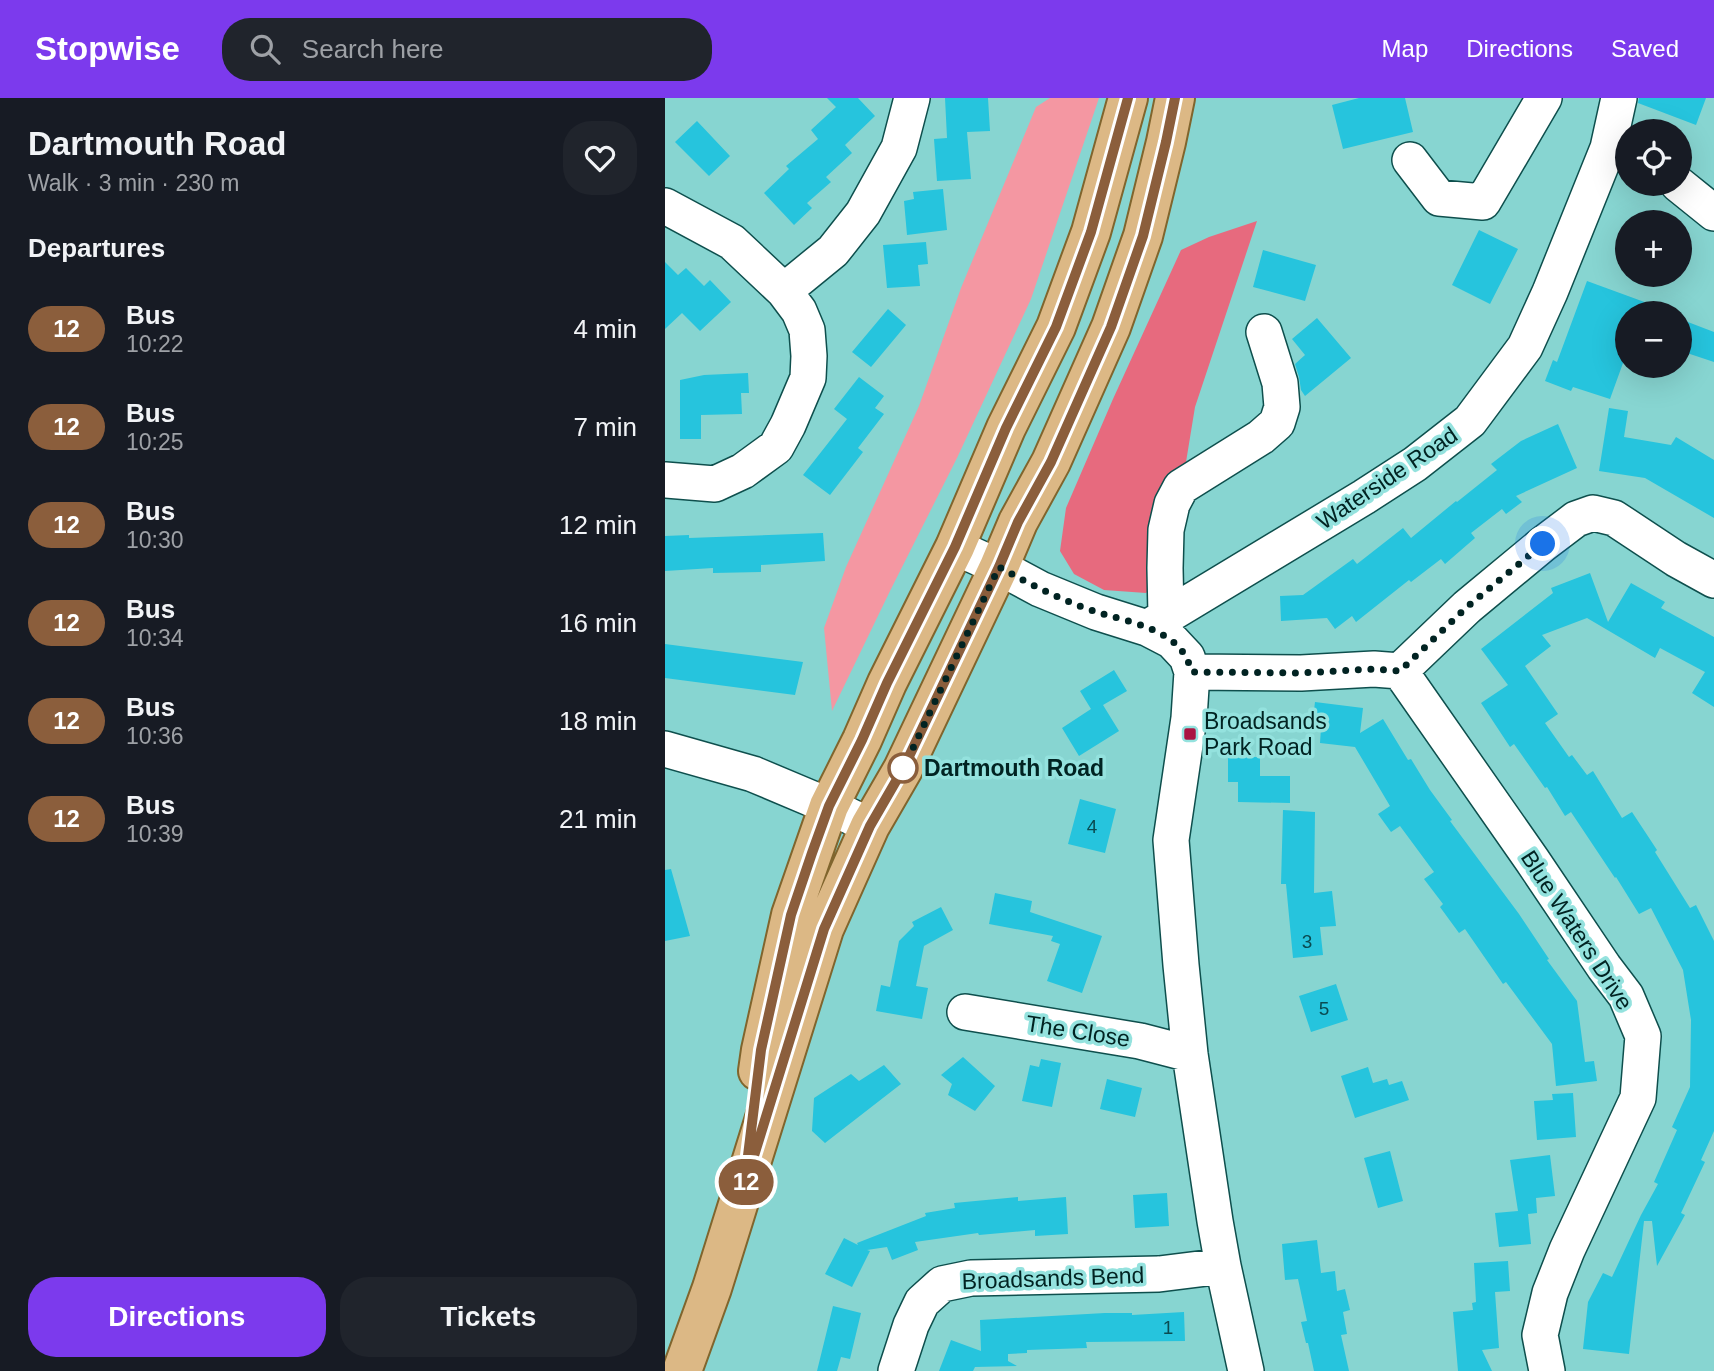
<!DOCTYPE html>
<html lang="en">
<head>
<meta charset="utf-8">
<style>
	body { margin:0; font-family:Helvetica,sans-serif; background:#20242c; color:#f1f3f6; height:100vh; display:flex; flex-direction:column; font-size:26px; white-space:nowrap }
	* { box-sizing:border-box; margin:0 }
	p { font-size:23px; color:#9ea1a6 }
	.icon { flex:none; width:38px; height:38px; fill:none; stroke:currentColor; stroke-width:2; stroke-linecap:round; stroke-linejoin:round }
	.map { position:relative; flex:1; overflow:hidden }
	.sheet { display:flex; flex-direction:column; background:#171b24; width:665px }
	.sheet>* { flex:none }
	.badge { padding:0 14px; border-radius:23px; font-size:24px; line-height:46px }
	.controls { position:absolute; left:950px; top:21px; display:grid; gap:14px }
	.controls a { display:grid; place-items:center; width:77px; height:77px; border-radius:50%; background:#171b24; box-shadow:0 7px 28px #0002; font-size:35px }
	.you { position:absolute; width:35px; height:35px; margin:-18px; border:5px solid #fff; border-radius:50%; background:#1a73e8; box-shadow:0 0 0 10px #1a73e833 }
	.map>.badge { position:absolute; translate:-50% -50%; box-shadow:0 0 0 4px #fff }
	h2 { padding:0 28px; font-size:26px; line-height:63px }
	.round { display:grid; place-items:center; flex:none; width:74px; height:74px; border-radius:28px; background:#20242c }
	.overview { display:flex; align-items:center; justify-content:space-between; height:119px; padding:0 28px }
	h1 { font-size:33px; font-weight:700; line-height:52px }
	.action { display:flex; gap:14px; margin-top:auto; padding:14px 28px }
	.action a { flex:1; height:80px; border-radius:28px; background:#7c3aed; color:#fff; font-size:28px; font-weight:700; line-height:80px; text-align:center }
	.action a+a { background:#20242c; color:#f1f3f6 }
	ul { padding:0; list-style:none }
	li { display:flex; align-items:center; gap:21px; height:98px; padding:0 28px }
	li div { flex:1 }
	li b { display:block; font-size:26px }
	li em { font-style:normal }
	li .badge { min-width:77px; font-weight:700; text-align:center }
	header { display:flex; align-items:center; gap:42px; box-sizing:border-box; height:98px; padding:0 35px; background:#7c3aed; color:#fff }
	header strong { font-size:33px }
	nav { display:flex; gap:38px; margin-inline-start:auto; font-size:24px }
	.search { width:490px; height:63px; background:#20242c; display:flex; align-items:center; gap:18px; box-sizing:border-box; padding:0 24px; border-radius:28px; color:#9ea1a6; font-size:26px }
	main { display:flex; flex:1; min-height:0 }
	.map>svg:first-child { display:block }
	.green { fill:#f497a2 }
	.forest { fill:#e76a7e }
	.building { fill:#26c4dd }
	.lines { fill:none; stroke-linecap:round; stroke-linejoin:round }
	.minor-casing { stroke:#0e4f4d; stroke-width:38 }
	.major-casing { stroke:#80652d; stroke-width:42 }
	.minor { stroke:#fff; stroke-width:35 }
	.major { stroke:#dcb885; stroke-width:38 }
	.line-casing { stroke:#fff; stroke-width:16 }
	.line { stroke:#8b5e3c; stroke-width:10 }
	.walk { stroke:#012322; stroke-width:7; stroke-dasharray:0 12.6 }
	.poi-dot { fill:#aa1441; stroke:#94e2de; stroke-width:2.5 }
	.stop-dot { fill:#fff; stroke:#8b5e3c; stroke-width:3.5 }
	.labels { text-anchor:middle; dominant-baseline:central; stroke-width:7; stroke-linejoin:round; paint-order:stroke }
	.number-label { font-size:19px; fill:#0a4b51 }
	.street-label { font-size:23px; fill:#012322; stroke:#94e2de }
	.poi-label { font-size:23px; fill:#012322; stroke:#94e2de; text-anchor:start }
	.stop-label { font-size:23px; font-weight:bold; fill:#012322; stroke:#94e2de; text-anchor:start }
</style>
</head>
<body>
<header>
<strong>Stopwise</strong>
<div class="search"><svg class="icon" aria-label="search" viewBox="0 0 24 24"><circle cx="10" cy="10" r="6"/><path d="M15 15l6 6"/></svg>Search here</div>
<nav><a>Map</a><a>Directions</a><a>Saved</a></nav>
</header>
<main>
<section class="sheet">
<div class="overview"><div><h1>Dartmouth Road</h1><p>Walk · 3 min · 230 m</p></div><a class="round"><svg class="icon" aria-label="heart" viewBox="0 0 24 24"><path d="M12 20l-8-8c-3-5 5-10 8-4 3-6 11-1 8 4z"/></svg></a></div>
<h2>Departures</h2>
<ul>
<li><span class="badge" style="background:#8b5e3c;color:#fff">12</span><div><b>Bus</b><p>10:22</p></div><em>4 min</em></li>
<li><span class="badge" style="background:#8b5e3c;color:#fff">12</span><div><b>Bus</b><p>10:25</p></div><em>7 min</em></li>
<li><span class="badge" style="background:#8b5e3c;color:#fff">12</span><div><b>Bus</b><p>10:30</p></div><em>12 min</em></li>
<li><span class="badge" style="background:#8b5e3c;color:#fff">12</span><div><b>Bus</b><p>10:34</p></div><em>16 min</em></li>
<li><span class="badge" style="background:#8b5e3c;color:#fff">12</span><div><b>Bus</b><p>10:36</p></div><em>18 min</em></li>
<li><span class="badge" style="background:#8b5e3c;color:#fff">12</span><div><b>Bus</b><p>10:39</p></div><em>21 min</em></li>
</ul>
<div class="action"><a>Directions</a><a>Tickets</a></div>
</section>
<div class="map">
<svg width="1049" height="1273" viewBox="0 0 1049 1273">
	<rect width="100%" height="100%" fill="#87d5d1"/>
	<path class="green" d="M385,0H434L366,201L292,360L225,493L167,613L159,530L181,469L254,308L296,190L371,9Z"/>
	<path class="forest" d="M592,123L530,309L504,468L481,495L439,492L409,476L395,453L401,410L448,301L516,152L544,139Z"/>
	<path class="building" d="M162,0H193L210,18L180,47L187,55L161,79L166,84L142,105L147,110L129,127L99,95L124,71L121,68L153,41L146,32L171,9Z
		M280,0H323L325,33L302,34L306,81L272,83L269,41L282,40Z
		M694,0H740L748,34L678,51L667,7Z
		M974,0H1041L1031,27L973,5Z
		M32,23L65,58L44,78L10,44Z
		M278,91L282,132L242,137L239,103L249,101L248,94Z
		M814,132L853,151L825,206L787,187Z
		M261,144L263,166L253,167L255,188L222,190L218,147Z
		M598,152L651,167L640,203L588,189Z
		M0,164L13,177L21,170L39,188L45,182L66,204L35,233L17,215L0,231Z
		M922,183L1004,213L1003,215H962V254L945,301L908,289L906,293L880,283L888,262L892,264Z
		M223,211L241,227L206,269L187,254Z
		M652,220L686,260L640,298L636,292L634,279L630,266L640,257L627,241Z
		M1015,221L1049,234V264L1019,254L1022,246L1015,244Z
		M83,275L84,295H76L77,316L36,317V341H15V282L39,277Z
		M194,279L219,298L210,310L219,316L193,350L198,354L165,397L138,377L182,321L169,311Z
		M944,310L963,313L959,339L1006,347L1011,339L1049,362V420L980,380L934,373Z
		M893,326L912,370L851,398L857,404L841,416L837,411L806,435L810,440L780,466L776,461L746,484L744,482L691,524L687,518L670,531L662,520L616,523L615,498L638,497L688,461L692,466L738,430L746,440L791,403L792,404L832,372L826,366L856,343Z
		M158,435L160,463L96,467V474L48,475V470L0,473V438L24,437V440Z
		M925,475L943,524L966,485L1000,504L996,510L1049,539V609L1027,595L1040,574L995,550L990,560L922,520L877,537L886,548L860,568L893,616L880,625L904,659L907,657L922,677L928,673L957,720L967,714L992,752L990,754L1025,810L1031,807L1049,843V1033L1036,1062L1040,1064L1016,1115L1020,1117L992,1168L987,1123H979L964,1256L918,1251L923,1204L938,1175L947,1179L976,1117L993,1086L989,1084L1012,1032L1007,1029L1025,989L1026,922L1018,872L986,810L974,816L951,779L950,780L906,714L900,718L882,689L880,690L849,646L845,649L816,605L843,587L816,551L888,495L886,490Z
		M0,546L138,564L130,597L0,580Z
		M449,572L462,593L438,607L454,633L414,658L397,630L426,611L415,593Z
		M650,604L698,610L695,635L718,621L743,662L746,661L765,692L787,722L785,723L854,816L884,861L882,862L912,903L920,964L929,963L932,983L891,988L887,946L841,884L838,886L800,831L794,835L775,809L778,806L759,781L769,774L735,728L726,734L713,716L725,708L690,649L655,645L656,630L647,629Z
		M563,659H595V678H625V705L573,704V684H563Z
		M415,701L451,711L440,755L403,746Z
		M618,712L650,714L649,795L667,793L671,828L655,829L658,857L628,860L621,786H616Z
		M6,771L25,838L0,843V772Z
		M330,795L367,803L365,814L437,838L417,895L382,883L395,846L386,843L388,838L324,826Z
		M276,809L288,832L259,848L251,888L263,890L257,921L211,913L216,887L225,889L234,843L249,828L247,824Z
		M671,886L683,922L646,934L634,898Z
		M298,959L330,988L310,1013L283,997L287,986L276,977Z
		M376,961L396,965L387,1009L357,1003L365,967L374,969Z
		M219,967L236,986L160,1045L147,1033L149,1000L186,976L194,983Z
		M703,969L708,985L722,981L724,987L737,983L744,1002L690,1020L676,978Z
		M442,981L477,990L470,1019L435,1011Z
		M908,995L911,1039L872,1042L869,1003L888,1002L887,996Z
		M725,1053L738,1103L713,1110L699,1060Z
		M885,1057L890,1098L871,1100L872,1115L863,1116L866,1146L834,1149L830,1115L853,1113L845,1062Z
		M502,1095L504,1128L470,1130L468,1097Z
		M353,1099V1103L401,1099L403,1136L370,1138V1132L314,1137L313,1135L250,1144L253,1152L227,1162L222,1149L202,1152L205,1153L187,1189L160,1176L179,1140L193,1147L192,1145L261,1118L260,1115L290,1110L289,1105Z
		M652,1142L656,1175L670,1173L672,1193L680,1191L685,1212L678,1214L682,1236L676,1237L684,1273H649L643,1245H641L636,1224L642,1223L633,1181L620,1182L617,1146Z
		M843,1163L845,1193L830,1194L834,1250L817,1252L827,1273H793L788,1214L808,1212L807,1205L811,1204L809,1165Z
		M168,1208L196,1215L185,1261L176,1259L172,1273H152Z
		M519,1214L520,1243L421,1244L422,1250L362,1252V1255L343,1256V1263L352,1268L310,1269L308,1273H274L286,1242L316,1253L315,1222L440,1215H467V1217Z"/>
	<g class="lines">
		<defs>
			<path id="minor" d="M745,62L774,100L818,104L879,0
				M1013,86L1049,115
				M0,108L67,144L119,193L134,213L142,232L144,258L143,280L123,327L111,349L78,373L50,386L0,382
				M119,193L168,153L198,115L234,50L247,0
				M290,449L334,469L375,491L431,514L482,530L507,543L522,559L527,574L524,620L506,742L516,867L525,956L550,1123L558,1168L581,1273
				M501,518L500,470L501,432L507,406L516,389L596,339L612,325L617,309L615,285L599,234
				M482,530L699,399L750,366L805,323L860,249L885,194L943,50L954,0
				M735,573L867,762L939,869L961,898L978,938L973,1000L902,1152L885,1195L875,1237L882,1273
				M527,574L636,575L709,571L735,573L802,509L878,446L911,421L928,415L949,420L1011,461L1049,482
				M0,651L88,676L164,708L205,728
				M300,914L475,943L525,956
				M231,1273L246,1227L257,1204L277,1186L306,1180L494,1176L558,1168"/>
			<path id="major" d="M93,973L96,952L126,817L164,708L197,642L222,585L290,449L341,330L391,229L426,134L463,0
				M17,1273L47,1190L159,831L205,728L238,671L334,469L353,424L386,364L446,229L478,138L501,44L510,0"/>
		</defs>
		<use href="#minor" class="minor-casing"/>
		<use href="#major" class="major-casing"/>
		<use href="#minor" class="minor"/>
		<use href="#major" class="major"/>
	</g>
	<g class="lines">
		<defs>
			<path id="line" d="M463,0L426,134L391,229L341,330L290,449L222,585L197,642L164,708L147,755L126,817L96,952L79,1090L159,831L205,728L238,671L334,469L353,424L386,364L446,229L478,138L501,44L510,0"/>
		</defs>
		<use href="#line" class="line-casing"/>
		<use href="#line" class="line"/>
		<path class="walk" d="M238,670V671L334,469C365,486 397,503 432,514C457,522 486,527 507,543C518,551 523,562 527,574L636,575L709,571L735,573L802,509L878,446"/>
	</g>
	<rect class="poi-dot" x="518" y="629" width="14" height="14" rx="3.5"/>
	<circle class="stop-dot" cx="238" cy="670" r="14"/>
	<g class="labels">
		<g class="number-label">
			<text x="427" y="728">4</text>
			<text x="642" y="843">3</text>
			<text x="659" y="910">5</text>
			<text x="503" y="1229">1</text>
		</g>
		<g class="street-label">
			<text transform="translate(722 380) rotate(-34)">Waterside Road</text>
			<text transform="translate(912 832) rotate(57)">Blue Waters Drive</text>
			<text transform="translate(413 933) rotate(9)">The Close</text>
			<text transform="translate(388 1180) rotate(-2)">Broadsands Bend</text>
		</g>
		<g class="poi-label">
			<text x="539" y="623">Broadsands<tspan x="539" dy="26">Park Road</tspan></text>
		</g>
		<g class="stop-label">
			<text x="259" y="670">Dartmouth Road</text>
		</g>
	</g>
</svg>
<div class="controls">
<a><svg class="icon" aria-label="locate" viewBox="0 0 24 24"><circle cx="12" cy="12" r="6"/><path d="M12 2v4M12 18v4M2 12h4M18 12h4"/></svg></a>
<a>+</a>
<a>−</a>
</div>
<div class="you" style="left:878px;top:446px"></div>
<b class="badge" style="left:81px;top:1084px;background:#8b5e3c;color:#fff">12</b>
</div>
</main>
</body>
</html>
